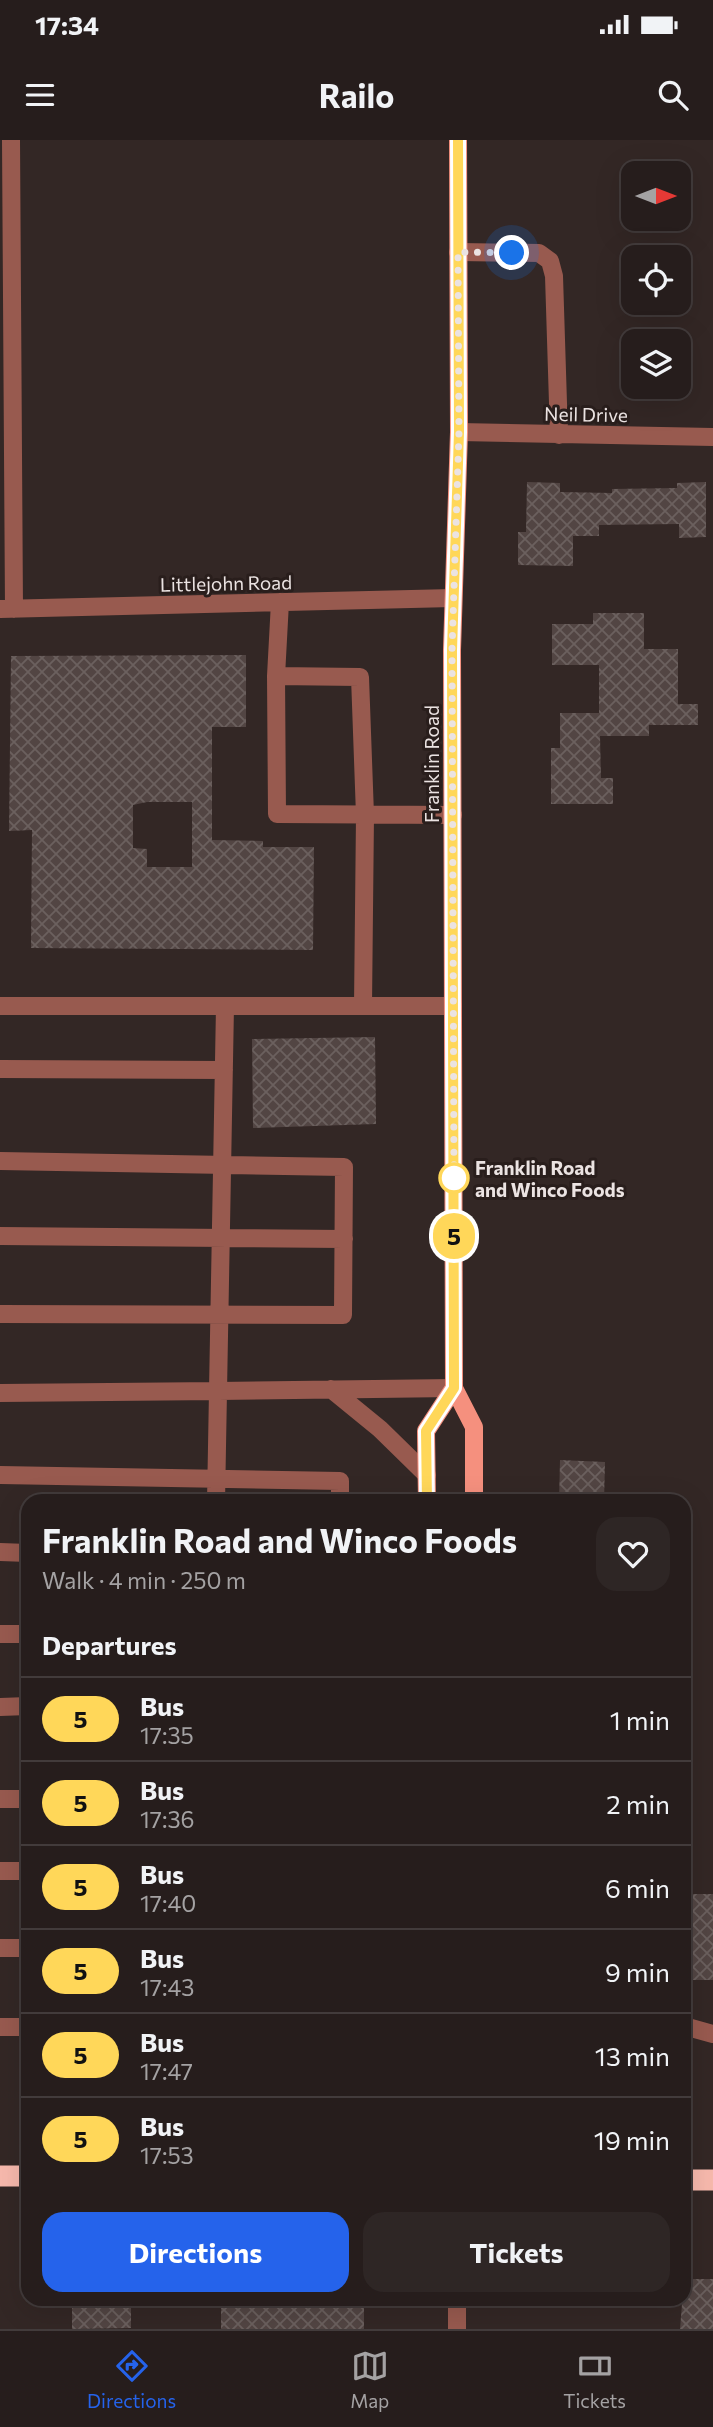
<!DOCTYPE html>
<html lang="en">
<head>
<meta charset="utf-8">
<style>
	body { margin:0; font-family:Commissioner,sans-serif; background:#2e2625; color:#f1f3f6; height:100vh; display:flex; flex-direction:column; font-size:26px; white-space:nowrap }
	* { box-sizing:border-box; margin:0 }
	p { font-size:23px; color:#a4a2a3 }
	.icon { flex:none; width:38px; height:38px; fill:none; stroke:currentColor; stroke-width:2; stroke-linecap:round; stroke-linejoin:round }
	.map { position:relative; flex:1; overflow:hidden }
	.panel { position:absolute; left:21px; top:1354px; width:670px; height:812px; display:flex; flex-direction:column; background:#261d1c; border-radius:21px; box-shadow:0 7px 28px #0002,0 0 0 2px #423b3b }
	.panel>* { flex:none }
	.badge { padding:0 14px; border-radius:23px; font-size:24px; line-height:46px }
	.needle { width:46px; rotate:90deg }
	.fabs { position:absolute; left:621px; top:21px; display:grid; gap:14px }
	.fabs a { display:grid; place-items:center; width:70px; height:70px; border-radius:14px; background:#261d1c; box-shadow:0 7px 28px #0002,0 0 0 2px #423b3b; font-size:35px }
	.you { position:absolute; width:35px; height:35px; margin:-18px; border:5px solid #fff; border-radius:50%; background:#1a73e8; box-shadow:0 0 0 10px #1a73e833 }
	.map>.badge { position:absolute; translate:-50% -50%; box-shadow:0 0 0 4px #fff }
	h2 { padding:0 21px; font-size:26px; line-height:63px }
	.round { display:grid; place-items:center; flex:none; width:74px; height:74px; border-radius:21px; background:#2e2625 }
	.headline { display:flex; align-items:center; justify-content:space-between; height:119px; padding:0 21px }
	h1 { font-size:33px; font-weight:700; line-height:52px }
	.cta { display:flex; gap:14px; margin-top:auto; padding:14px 21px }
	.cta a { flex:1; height:80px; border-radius:21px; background:#2563eb; color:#fff; font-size:28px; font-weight:700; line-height:80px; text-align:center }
	.cta a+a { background:#2e2625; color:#f1f3f6 }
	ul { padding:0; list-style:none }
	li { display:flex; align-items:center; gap:21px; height:84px; padding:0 21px; border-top:2px solid #423b3b }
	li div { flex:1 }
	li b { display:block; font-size:26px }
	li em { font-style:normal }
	li .badge { min-width:77px; font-weight:700; text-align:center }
	.status { display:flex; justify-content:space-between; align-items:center; height:49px; padding:0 35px; background:#261d1c; direction:ltr }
	.status svg { height:19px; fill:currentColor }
	header { display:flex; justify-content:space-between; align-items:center; height:91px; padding:0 21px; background:#261d1c; font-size:32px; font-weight:700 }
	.dock { display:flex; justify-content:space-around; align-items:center; height:98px; border-top:2px solid #423b3b; background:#261d1c; font-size:19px; color:#a4a2a3 }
	.dock a { display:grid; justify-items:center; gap:4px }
	.dock .on { color:#2563eb }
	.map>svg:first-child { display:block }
	.building { fill:url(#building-cross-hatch); fill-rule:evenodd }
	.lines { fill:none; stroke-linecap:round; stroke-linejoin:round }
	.minor { stroke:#985a4f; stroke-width:18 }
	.major { stroke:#f5907e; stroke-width:18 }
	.highway { stroke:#f7b9ad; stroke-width:21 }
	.line-casing { stroke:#fff; stroke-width:16 }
	.line { stroke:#ffd759; stroke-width:10 }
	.walk { stroke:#ebe3e2; stroke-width:7; stroke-dasharray:0 12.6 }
	.stop-dot { fill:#fff; stroke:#ffd759; stroke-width:3.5 }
	.labels { text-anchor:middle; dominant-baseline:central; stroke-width:6; stroke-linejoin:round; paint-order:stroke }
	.street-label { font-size:19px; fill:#ebe3e2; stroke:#291e1c }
	.stop-label { font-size:19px; font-weight:bold; fill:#ebe3e2; stroke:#291e1c; text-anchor:start }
</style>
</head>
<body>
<div class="status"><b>17:34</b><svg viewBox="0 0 49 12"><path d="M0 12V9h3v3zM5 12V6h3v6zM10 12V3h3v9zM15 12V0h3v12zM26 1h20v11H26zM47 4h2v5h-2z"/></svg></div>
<header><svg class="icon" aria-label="menu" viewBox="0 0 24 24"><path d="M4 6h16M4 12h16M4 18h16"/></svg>Railo<svg class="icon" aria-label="search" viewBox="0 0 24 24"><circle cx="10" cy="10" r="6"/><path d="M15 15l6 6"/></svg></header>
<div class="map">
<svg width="713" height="2189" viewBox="0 0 713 2189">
	<defs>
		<pattern id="building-cross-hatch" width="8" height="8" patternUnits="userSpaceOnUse" patternTransform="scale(1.75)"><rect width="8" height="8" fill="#524543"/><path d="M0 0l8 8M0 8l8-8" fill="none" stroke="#6b605e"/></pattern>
	</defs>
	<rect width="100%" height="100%" fill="#332725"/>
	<path class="building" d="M527,342L560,343V352L612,353V349L677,348V343L706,342V397L679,398V384L599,385V396H573V426L518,425V392H526Z
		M593,473H644V509H678V564H698V585H649V596H600L601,638H613V664H551V608H560V573H599V525H552V484H593Z
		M246,515V587H212V700L263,701V707H314L313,810L31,808L32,690L9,691L11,516ZM147,662H192V727H147V709L133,708V665Z
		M375,897L376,984L253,988L252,899Z
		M560,1320L605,1322L604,1362H559Z
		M688,1754H713V1840H687Z
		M684,2139H713V2189H680Z
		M72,2160H131V2188L72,2189Z
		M221,2160L364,2163V2189H221Z"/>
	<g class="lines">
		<path class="minor" d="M11,0L14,469
			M458,112L539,113L550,121L554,136L559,295
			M459,292L713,297
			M280,462L276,536L277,674L453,675
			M0,469L453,458
			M276,536L360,537L365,675L363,866
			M0,866H225
			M453,866H225L218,1251L454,1248
			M0,929L224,930
			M0,1021L344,1027L343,1175L0,1174
			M0,1096L344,1099
			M331,1249L380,1289L427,1335
			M0,1253L218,1251L216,1362
			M0,1335L340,1341V1362
			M0,1412L28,1413
			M0,1494H28
			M0,1567L28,1566
			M0,1659H28
			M0,1731H28
			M0,1808H28
			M684,1886L713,1894
			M0,1887H28
			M457,2189V2160"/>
		<path class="major" d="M458,0L459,292L452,510L454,1248L474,1287V1362
			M427,1362L426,1291L454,1248"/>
		<path class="highway" d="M0,2036H28
			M684,2040H713"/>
	</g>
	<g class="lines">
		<defs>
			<path id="line" d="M427,1362L426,1291L454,1248L452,510L459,292L458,0"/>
		</defs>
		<use href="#line" class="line-casing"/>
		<use href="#line" class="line"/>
		<path class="walk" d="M454,1038V1044L452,510L459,292L458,112L512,113"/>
	</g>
	<circle class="stop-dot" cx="454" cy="1038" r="14"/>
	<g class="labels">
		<g class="street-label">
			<text transform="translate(586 274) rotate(1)">Neil Drive</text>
			<text transform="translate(226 443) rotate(-1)">Littlejohn Road</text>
			<text transform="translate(431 624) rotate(-90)">Franklin Road</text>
		</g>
		<g class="stop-label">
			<text x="475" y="1027">Franklin Road<tspan x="475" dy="22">and Winco Foods</tspan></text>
		</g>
	</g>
</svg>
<div class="fabs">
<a><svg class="needle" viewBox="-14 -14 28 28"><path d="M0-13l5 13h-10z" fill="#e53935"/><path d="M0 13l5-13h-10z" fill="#a4a2a3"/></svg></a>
<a><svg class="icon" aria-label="locate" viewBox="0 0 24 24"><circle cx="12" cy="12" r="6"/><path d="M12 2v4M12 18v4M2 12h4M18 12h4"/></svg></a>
<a><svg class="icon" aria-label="layers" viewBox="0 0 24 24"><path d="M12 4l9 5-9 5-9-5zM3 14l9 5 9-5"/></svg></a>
</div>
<div class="you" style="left:512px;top:113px"></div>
<b class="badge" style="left:454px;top:1096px;background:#ffd759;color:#111">5</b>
<section class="panel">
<div class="headline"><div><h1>Franklin Road and Winco Foods</h1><p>Walk · 4 min · 250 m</p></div><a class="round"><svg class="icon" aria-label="heart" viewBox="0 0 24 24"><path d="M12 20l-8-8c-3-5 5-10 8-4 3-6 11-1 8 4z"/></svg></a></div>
<h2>Departures</h2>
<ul>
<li><span class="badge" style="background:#ffd759;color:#111">5</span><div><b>Bus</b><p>17:35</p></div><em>1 min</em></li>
<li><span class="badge" style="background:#ffd759;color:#111">5</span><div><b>Bus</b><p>17:36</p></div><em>2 min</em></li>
<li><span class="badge" style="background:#ffd759;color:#111">5</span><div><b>Bus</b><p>17:40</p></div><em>6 min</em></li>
<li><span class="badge" style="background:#ffd759;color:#111">5</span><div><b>Bus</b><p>17:43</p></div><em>9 min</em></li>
<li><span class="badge" style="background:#ffd759;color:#111">5</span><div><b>Bus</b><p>17:47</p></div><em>13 min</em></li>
<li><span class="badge" style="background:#ffd759;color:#111">5</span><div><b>Bus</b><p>17:53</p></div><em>19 min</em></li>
</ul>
<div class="cta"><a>Directions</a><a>Tickets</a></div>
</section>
</div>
<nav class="dock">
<a class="on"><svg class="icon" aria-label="directions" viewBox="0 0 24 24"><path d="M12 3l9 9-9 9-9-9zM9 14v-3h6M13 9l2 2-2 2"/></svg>Directions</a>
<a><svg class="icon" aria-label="map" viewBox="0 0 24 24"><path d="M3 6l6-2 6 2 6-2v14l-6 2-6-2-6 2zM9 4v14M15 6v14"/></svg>Map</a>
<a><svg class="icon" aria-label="tickets" viewBox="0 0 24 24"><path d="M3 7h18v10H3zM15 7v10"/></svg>Tickets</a>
</nav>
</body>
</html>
